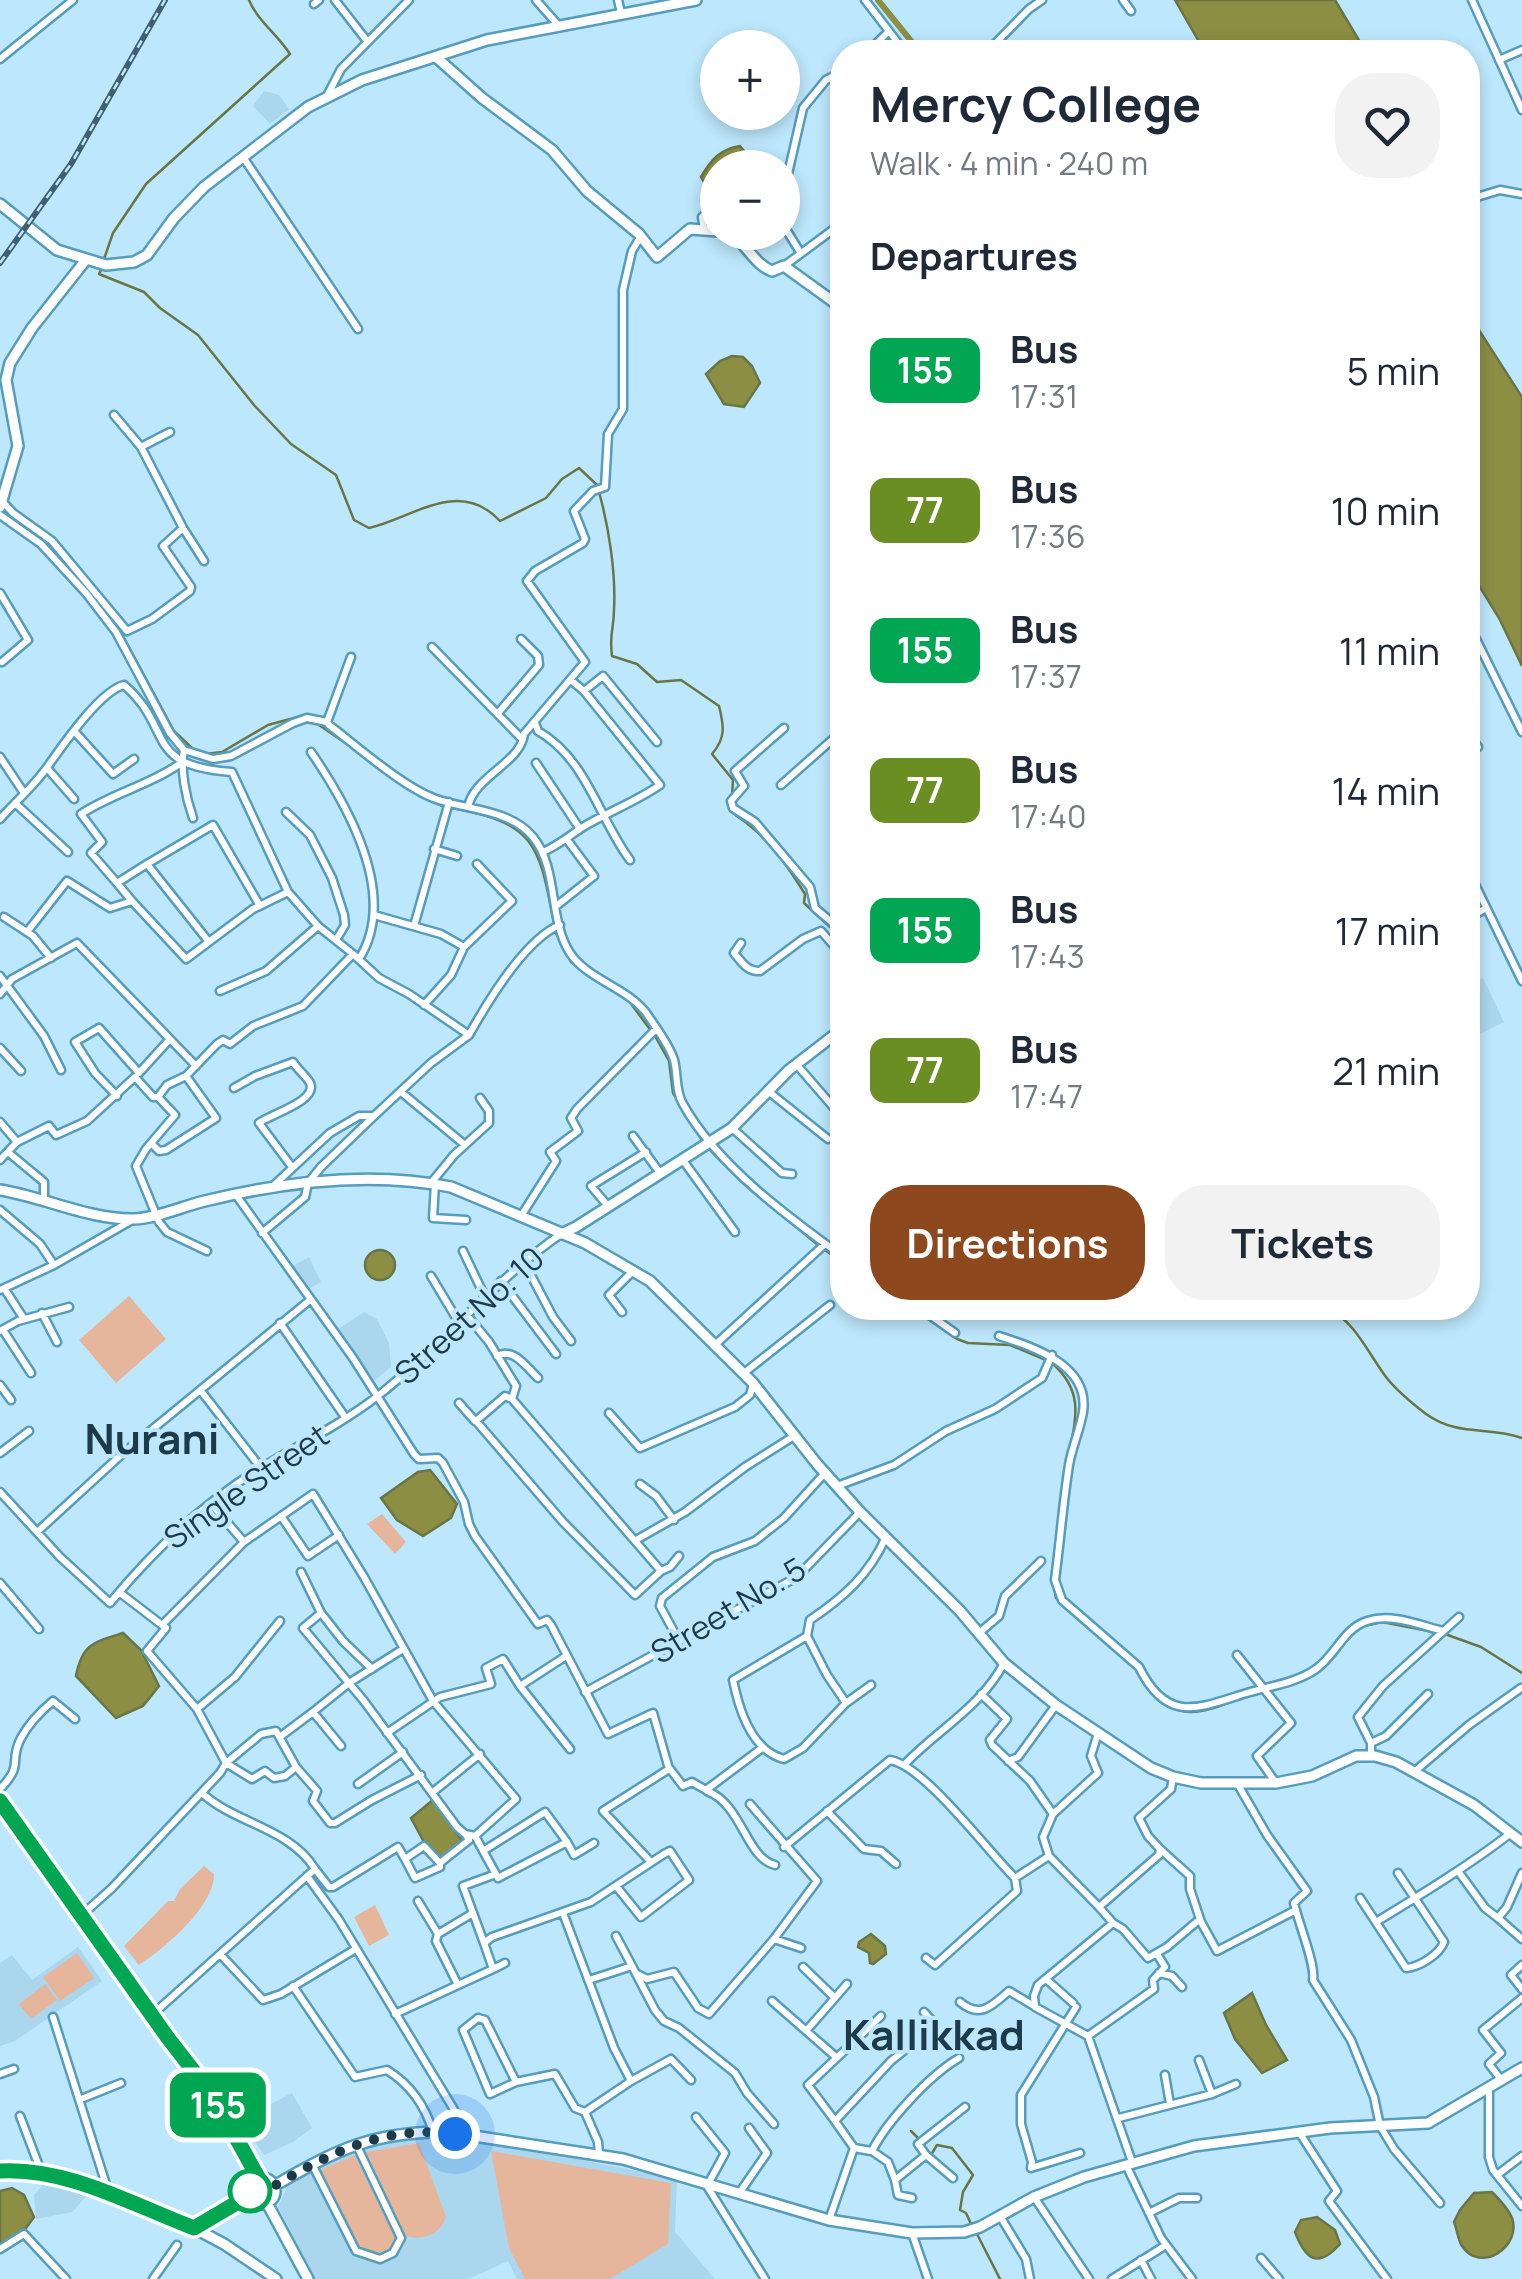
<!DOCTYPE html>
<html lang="en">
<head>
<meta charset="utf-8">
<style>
	body { margin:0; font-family:Manrope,sans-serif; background:#f2f2f3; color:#1f2937; height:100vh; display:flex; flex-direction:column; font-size:38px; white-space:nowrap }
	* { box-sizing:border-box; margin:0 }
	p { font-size:32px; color:#747a83 }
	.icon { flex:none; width:55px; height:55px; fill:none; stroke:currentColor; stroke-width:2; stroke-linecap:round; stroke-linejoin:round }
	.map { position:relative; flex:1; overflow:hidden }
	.panel { position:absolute; left:830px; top:40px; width:650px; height:1280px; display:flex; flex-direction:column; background:#fff; border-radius:40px; box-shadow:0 5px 15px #0003 }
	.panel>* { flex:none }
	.badge { padding:0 20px; border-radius:15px; font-size:35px; line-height:65px }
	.tools { position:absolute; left:700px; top:30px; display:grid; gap:20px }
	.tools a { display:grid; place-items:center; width:100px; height:100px; border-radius:50%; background:#fff; box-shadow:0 5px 15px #0003; font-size:50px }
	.you { position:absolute; width:50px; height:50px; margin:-25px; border:8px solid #fff; border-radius:50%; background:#1a73e8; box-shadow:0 0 0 15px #1a73e833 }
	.map>.badge { position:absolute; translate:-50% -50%; box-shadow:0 0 0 5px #fff }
	h2 { padding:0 40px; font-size:38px; line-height:90px }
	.round { display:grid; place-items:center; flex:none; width:105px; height:105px; border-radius:40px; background:#f2f2f3 }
	.summary { display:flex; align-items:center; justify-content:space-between; height:170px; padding:0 40px }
	h1 { font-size:48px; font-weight:700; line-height:75px }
	.action { display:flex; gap:20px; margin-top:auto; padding:20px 40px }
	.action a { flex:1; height:115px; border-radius:40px; background:#8d491d; color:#fff; font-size:40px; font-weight:700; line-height:115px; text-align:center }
	.action a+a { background:#f2f2f3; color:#1f2937 }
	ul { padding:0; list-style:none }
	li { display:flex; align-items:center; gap:30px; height:140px; padding:0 40px }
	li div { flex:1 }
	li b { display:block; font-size:38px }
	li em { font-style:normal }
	li .badge { min-width:110px; font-weight:700; text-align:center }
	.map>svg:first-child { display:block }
	.built { fill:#aad7ee }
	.green { fill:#e5b69c }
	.water { fill:#8c8e44; stroke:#6a7545; stroke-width:2.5 }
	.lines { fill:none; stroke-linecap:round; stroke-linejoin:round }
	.stream { stroke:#6a7545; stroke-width:2.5 }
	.canal { stroke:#8c8e44; stroke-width:6 }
	.street-casing { stroke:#559cbd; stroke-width:11 }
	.secondary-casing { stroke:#559cbd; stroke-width:14 }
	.primary-casing { stroke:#559cbd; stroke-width:14 }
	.street { stroke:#fff; stroke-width:6 }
	.secondary { stroke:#fff; stroke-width:9 }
	.primary { stroke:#fff; stroke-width:9 }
	.rail-casing { stroke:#406070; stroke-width:6 }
	.rail { stroke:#bde7fc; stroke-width:2.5; stroke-dasharray:8; stroke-linecap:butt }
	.line-casing { stroke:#fff; stroke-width:22 }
	.line { stroke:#00a651; stroke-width:15 }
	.walk { stroke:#1c3a48; stroke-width:10; stroke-dasharray:0 18 }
	.stop-dot { fill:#fff; stroke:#00a651; stroke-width:5 }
	.labels { text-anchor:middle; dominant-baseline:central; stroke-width:8; stroke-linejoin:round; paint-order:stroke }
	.street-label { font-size:32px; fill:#1c3a48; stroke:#bde7fc }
	.district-label { font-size:42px; font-weight:bold; fill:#1c3a48; stroke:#bde7fc }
</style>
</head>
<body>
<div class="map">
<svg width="1522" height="2279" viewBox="0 0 1522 2279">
	<rect width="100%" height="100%" fill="#bde7fc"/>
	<path class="built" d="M264,91L279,95L289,109L270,124L253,106Z
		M1483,978L1504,1022L1468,1040V983Z
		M309,1257L321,1282L307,1290L291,1267Z
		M364,1312L377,1319L389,1343L391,1367L374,1381L335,1331Z
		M78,1947L102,1981L15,2041L0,2046V1963L12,1955L32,1980Z
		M292,2093L312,2128L293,2142L264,2155L240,2120Z
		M416,2139L455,2141L567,2157L677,2179L675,2232L715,2279H517L508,2261L469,2279H314L278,2207L288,2185L331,2161L365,2148Z
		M48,2179L90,2192L72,2212L36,2219L34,2195Z"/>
	<path class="green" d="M129,1296L166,1339L116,1383L79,1340Z
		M382,1514L406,1542L395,1554L367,1524Z
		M204,1866L214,1874C214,1907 165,1948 139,1965L124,1946L168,1901H174L180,1889Z
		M375,1905L389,1935L369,1946L354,1917Z
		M77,1953L94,1978L60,2001L43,1977Z
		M45,1984L57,2000L31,2019L19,2004Z
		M419,2143L446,2217C440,2235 423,2241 406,2236L366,2152Z
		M491,2151L671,2183L668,2244L610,2279H525L509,2248Z
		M355,2155L395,2237V2245C383,2257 370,2265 355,2254L316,2172Z"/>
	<path class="water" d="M1175,0H1335L1366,52H1205Z
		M740,146L757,167L718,168L717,203L701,177C711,160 720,149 740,146Z
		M1468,313L1522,397V666L1499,618L1468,568Z
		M732,356L743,357L752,366L760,383L744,407L724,404L706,374L720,361Z
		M365 1265a15 15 0 1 1 30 0a15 15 0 1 1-30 0Z
		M430,1470L457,1504L451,1518L423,1536L397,1520L381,1498L418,1472Z
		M123,1633L141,1650L159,1686L143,1706L116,1718L76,1676C82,1644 94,1642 123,1633Z
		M434,1799L462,1841L440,1858L424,1842L411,1818Z
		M871,1934L885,1946L886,1954L873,1964L870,1963L869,1953L858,1947L859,1942Z
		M1252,1993L1266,2025L1287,2060L1262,2073L1235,2039L1224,2013Z
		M12,2188L24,2195L34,2217L26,2228L0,2244V2191Z
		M1492,2192C1499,2199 1508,2208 1512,2218C1522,2247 1480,2274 1462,2246C1458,2240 1457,2229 1454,2222L1460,2210L1474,2193Z
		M1317,2217L1335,2230L1340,2244C1317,2270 1305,2258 1295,2232L1301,2220Z"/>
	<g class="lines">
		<path class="stream" d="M104,259L113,233L146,184L290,54C278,35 257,20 249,0
			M101,270L99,274L144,292L160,308L198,335L254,405L291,444L336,475L354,520L369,528C413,518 459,477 500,521L546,498L562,479L579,468L597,485
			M599,492C609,528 616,573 614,610C614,629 609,633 612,656L637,664L657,682L681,680L719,706C724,726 726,738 712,754L733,780L732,796
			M1,510L20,522
			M38,535L74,573
			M117,625L174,731L193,749
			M319,725L363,755
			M205,754L222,752L268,725L305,715
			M418,794L442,806
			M728,803C731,815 740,817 749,825C772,843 790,870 805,894L804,903L842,938
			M452,808C537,823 539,846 554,923
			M555,931L571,962L589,975
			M600,982L629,1001L649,1028
			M655,1036L669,1061L673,1093L703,1142
			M708,1148L744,1184L818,1245
			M825,1250L842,1262
			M912,1308L957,1339L968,1343L1010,1345L1046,1360
			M1327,1308C1355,1321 1368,1353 1386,1377C1396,1390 1413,1404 1426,1414C1458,1437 1489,1426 1522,1438
			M1053,1364C1082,1390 1077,1414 1070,1449
			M1056,1548L1062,1496
			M1053,1580L1056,1598L1069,1610
			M1364,1626L1382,1622L1434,1632
			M1442,1633L1481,1647L1522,1673
			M1129,1661C1173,1715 1175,1725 1246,1696
			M911,2131L917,2137
			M924,2146L931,2155L937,2145L952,2148L973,2175L963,2192L960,2210L966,2213L972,2226
			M977,2234L1000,2279"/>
		<path class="canal" d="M878,0L920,52"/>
		<defs>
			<path id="street" d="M335,0L367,41
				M536,0L559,26
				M618,0L621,13
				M865,0L905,52
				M1123,0L1131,11
				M1472,0L1522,110
				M314,4L319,0
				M868,52L888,32
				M987,52L1029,9L1042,0
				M0,59L73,0
				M1499,60L1522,50
				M327,96L341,69L409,0
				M838,134L842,139
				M243,157L358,329
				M1480,196L1500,190L1522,194
				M782,200L803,108L826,80L842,72
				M782,223L800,252
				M704,229L702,217L713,207
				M784,266L842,223
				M114,415L141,447L183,528L204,561
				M141,447L170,432
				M2,501L13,513L52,541L127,631L152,619L190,591L191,587L163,546L183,528
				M0,515L41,544L86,593L116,632L170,733L184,750L213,759L231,756L293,723L307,718L327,722
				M0,593L28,640L2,662
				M1468,623L1522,732
				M432,647L521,738
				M351,657L327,722L329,725C358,747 403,787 436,799C467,810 510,809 533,837C559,869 548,919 570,953C588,980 627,987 647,1014C656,1028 669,1044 674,1060C678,1075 675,1091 683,1104C716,1164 788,1217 842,1256
				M584,691L603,676L657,742
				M499,712L539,665L538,656L521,639
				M535,723L538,731C587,759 599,819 630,860
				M784,728L735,771L744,786L731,801L733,808L755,822L810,887L815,908L842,931
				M74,731L113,774L134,759
				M1468,733L1478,747L1468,753
				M184,750C180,770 186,798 193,818
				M311,752C348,806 399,896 359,959
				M0,757L24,793
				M536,763L580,829
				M47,768L74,799
				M781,785L842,731
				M15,803L68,852
				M468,807C474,776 521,763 524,734L585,662L527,581L535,571L583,543L585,539L574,511L593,491L605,487L608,434L623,409V290L632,251L641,236
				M286,812L310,835L332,878L344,915L345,925L336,940
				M0,819C16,801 35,785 48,766C63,745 100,691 124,685C175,729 142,766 232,772L288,892
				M434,849L457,856
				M543,852C559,845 569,836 583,827C608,812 635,802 660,785L584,691L572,681
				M1468,870L1522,981
				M117,883L91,853L102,842L81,814C113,793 150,785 181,763
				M132,901L186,959L253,909L288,892L318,926
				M555,907L594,876L568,841
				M374,915L441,934L464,947
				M4,917L33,936L51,958
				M1468,919L1486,908
				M414,926L449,802
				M27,932L67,881L110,908L132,901L117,883L147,864
				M209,942L147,864L213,825L260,906
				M741,943L734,953C742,962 747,972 760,971L803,939L821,931L842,955
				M0,976L44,1036L61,1070
				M220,991L266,971L318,926L353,954
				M0,994L12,979L77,943L196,1066
				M424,1005L451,975L464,947L512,901L477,864
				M469,1035C487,1003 525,939 560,925
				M0,1048L21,1071
				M796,1064L842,1117
				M139,1073L170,1039
				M234,1088L255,1076L293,1062C297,1069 307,1077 310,1083C318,1101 271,1114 259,1123L292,1167
				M768,1091L828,1139
				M401,1092L465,1145
				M117,1096L95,1073L75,1042L99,1028L139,1073
				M0,1122L17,1142
				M732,1128L782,1173L792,1174
				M633,1136L660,1173
				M152,1144L159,1151L166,1150L216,1118L186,1076
				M9,1153L44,1182V1199
				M682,1159L735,1232
				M0,1160L17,1142L49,1126L56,1135L87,1121L135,1077L153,1097H158
				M431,1183L454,1155L489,1123V1111L480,1098
				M435,1184L433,1218L466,1220
				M272,1187L330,1133L359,1116H373
				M236,1195L353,1358L414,1454L419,1459L438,1458L443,1463L464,1502L469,1524L475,1536L538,1624L547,1620L551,1625L608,1734L653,1713L669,1769L603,1811L650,1861
				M608,1206L591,1186L646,1152
				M0,1210L40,1244L54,1265
				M521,1216L556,1161L550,1152L578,1131L571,1118L577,1109L656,1029
				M207,1251L167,1232L159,1222L136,1166L146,1149L175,1115L158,1097L167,1085L186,1076L217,1044L223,1040L230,1044L253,1026L303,1006L353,954L379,978L409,994L469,1035L431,1063L374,1116L321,1167L308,1183L305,1197L262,1233
				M463,1251L485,1297
				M524,1262L553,1317L571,1341
				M431,1276L458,1321
				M501,1281L556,1354
				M4,1288L24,1319
				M0,1290L54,1265L134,1219
				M920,1308L955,1333
				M622,1312L609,1295L634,1270
				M42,1313L57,1342
				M466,1314L489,1342L516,1386L512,1399L661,1571L670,1567L679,1556
				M280,1323L345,1417
				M3,1330L31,1373
				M0,1331L18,1321L69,1307
				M999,1336C1033,1347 1090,1365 1083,1412C1080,1430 1072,1447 1069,1465C1063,1503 1060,1542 1055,1580L1062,1600L1139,1667C1168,1726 1200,1707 1250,1692C1272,1686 1298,1682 1316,1669C1336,1655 1343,1629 1367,1621C1392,1613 1419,1625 1443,1631
				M716,1344L825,1244
				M497,1356C514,1347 526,1367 538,1378
				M744,1373L830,1305
				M0,1385L11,1400
				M201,1391L261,1468
				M512,1399L505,1396L476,1421L563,1522L635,1595L661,1571
				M459,1403L475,1421
				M609,1413L640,1448L735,1407L750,1395L753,1384
				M0,1453L29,1431
				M640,1484L656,1496L674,1520
				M837,1486L894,1465L946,1431L995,1409L1042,1378L1052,1355
				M0,1492L60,1557L110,1603C152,1552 200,1506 256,1471C297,1446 342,1424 379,1395C443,1345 494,1280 561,1234
				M212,1505L244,1542L162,1625L166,1628L147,1651L197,1709L226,1763L261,1734L276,1731L296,1767L317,1791L313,1801L330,1823H335L372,1800L421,1775
				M281,1516L308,1556L339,1535
				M37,1532L121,1455L310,1300
				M636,1540L685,1512L745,1467L794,1436
				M244,1542L313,1494L364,1577L433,1701L516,1799L475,1836L465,1834L457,1827L364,1701L303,1628L321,1613L343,1641L372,1669
				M301,1572L321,1613
				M0,1583L39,1629
				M119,1592L162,1625
				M979,1633L999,1616L1005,1596L1041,1561
				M807,1636L827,1675L846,1703L803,1748L784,1759C752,1751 739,1710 733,1680Z
				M807,1636L810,1620C844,1597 869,1575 886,1537
				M679,1641L660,1606L662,1598L713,1557L755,1541L784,1518L825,1473
				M1237,1655L1291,1723L1257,1756L1276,1783
				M520,1686L570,1749
				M585,1692L797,1577L860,1512
				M981,1694L1007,1719L990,1740L992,1745L1030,1781L1053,1814
				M846,1703L871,1685
				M197,1709L235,1677L280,1621
				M313,1712L349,1683L403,1649
				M387,1733L440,1697L491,1684L486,1668L503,1659L520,1686L566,1656
				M281,1736L313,1712L341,1746
				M1371,1743L1386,1736L1428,1694
				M1371,1756V1743L1358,1717L1383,1686L1459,1617
				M1008,1761L1018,1757L1056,1705
				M904,1765C936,1731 982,1706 1004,1663
				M670,1769L683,1786L692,1782L706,1790L762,1748
				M1414,1772L1469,1725L1521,1688
				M1237,1783L1267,1835L1307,1891L1294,1903C1298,1922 1316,1965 1313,1980L1351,2040L1374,2097L1380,2126L1394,2149L1440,2203
				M358,1784L403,1752
				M0,1789C25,1763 8,1763 21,1738C28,1725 41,1711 53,1701L75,1719
				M707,1791C742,1804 746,1858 775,1865
				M433,1792L480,1754
				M202,1793C234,1823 290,1828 315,1869L220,1954L263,2000L281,1994L354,1950
				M827,1811L864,1849L881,1851L896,1864
				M475,1836L498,1878L567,1842L574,1855L594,1843
				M784,1847L890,1760C924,1765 989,1853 1015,1878L1049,1856
				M1160,1849L1190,1876V1889L1201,1922L1217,1951L1296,1910
				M483,1851L545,1812L567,1842
				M1049,1856L1043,1837L1053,1814L1098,1773L1091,1756L1098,1733
				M1049,1856L1099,1907
				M440,1863V1867L415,1878L405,1859L424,1846L440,1863L469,1840L466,1835
				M315,1869L329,1887H333L398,1847L405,1859
				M1458,1871L1485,1908L1498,1918
				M1522,1873L1507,1907L1498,1918L1522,1939
				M307,1876L339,1920L470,2136
				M1360,1898L1406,1968C1419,1967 1439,1955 1444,1942L1398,1873
				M418,1901L438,1934
				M473,1913L463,1886L496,1874
				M563,1913L614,2048L631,2081L671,2059L691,2080
				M83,1914L112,1888L220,1773L226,1763L252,1779L265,1771L274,1778L285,1776L296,1767
				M1376,1922C1422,1894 1468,1866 1511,1833
				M1113,1923L1123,1929L1148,1958L1167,1947L1200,1919
				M774,1939L801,1948
				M926,1958L935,1965L1017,1891L1015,1878
				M1522,1965L1511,1975L1522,1989
				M632,1966L655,2010L664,2021L679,2028L735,2073L747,2093L774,2124
				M803,1967L835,1998
				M493,1969L505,1963
				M1159,1973L1172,1976L1182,1987
				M637,1974L647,1979L674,1972L698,2008L709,2014L774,1939L817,1881L750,1804
				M589,1980L632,1966L616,1936
				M1047,1980L1073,2003
				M458,1985L436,1941L438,1934L473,1913L484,1943
				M293,1986L355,2077L387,2070C411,2085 425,2105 433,2132
				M772,2001L836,2057
				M960,2002C980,2019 992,2006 1009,1991L1034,2006
				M1076,2007L1021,2095V2124L1032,2162L1031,2168L1080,2153
				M395,2014L493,1969L484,1943L492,1937L591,1902L664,1854L670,1851L689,1880L641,1917L616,1886
				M152,2015L220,1954
				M53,2017L109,2194
				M806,2031L847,1984
				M1088,2036L1154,1989L1153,1980L1165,1967L1157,1954
				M959,2058C930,2075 887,2121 872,2151L888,2162L895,2180L926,2155L918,2144L965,2107
				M1199,2060L1212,2094
				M0,2074L14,2069
				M1165,2075L1170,2104
				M1502,2081L1489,2064L1501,2053L1483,2030L1522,1998
				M516,2082L490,2094L463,2030L478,2018L485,2020L516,2082L555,2074L575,2108L585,2112L598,2142L599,2154
				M1489,2089V2157L1493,2170L1522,2206
				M81,2099L121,2083
				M585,2112L631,2081
				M20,2116L42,2174
				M696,2117L725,2153L707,2186L765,2279
				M1119,2118L1212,2094L1236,2084
				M835,2121L808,2085L881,2016
				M1299,2132L1337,2191L1329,2201L1387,2279
				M854,2148L835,2121L891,2061L932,2028L933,2022L924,2012
				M926,2155L953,2178
				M1132,2162L1088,2036L1035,2007L1034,1996L1038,1985L1113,1923L1099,1907L1159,1855L1160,1849L1148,1836L1139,1818L1171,1789L1173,1777
				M312,2164L356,2251L380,2259L393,2253L401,2238L356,2144
				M1126,2165L1161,2238L1192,2279
				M1497,2175L1522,2156
				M895,2180L898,2195L912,2198
				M740,2192L767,2153L749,2128
				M1034,2197L1089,2279
				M1149,2213L1179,2198H1197
				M1000,2216L1026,2259L1030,2279
				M829,2220L854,2148L871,2151
				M912,2233L928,2279
				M0,2249L24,2234L66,2279
				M1261,2258L1279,2279
				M1141,2260L1151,2279
				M153,2279L177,2245
				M1112,2279L1166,2245"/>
			<path id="secondary" d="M436,57L482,98L552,150L587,191L639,234L657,257L690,229L718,231
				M727,232C746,241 753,264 772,271L784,266L842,308
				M0,507L18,446L6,380L10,363L32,328L85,261
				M0,1190C44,1197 90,1220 134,1219C159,1218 185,1205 209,1200C288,1181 371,1171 451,1187L585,1243L650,1281L753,1383L817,1464L860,1512L960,1611L1004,1663L1056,1705L1151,1768L1173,1777L1201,1783H1276L1312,1776L1356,1756H1375L1396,1762L1474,1805L1522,1842
				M561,1234L576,1227L732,1128L789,1070L842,1029
				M0,1801L104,1944L168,2039L213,2096L259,2179
				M0,2171L42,2174L87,2186L194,2228L224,2244L276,2279
				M249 2191a13 13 0 1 1 26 0a13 13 0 1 1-26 0Z
				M274,2186C336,2150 373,2131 448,2132L623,2159L829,2220L912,2233L964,2232L980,2227L1034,2197L1084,2177L1194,2146L1330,2128L1428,2123L1522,2068
				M267,2203L308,2279
				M194,2228L250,2195"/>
			<path id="primary" d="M0,204L57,250L106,265L134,262L147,255L174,218L204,187L308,107L362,80L487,40L696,0"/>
		</defs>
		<use href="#street" class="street-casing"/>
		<use href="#secondary" class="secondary-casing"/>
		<use href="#primary" class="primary-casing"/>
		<use href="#street" class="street"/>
		<use href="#secondary" class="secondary"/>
		<use href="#primary" class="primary"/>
		<defs>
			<path id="rail" d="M0,263L71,164L165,0"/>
		</defs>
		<use href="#rail" class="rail-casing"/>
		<use href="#rail" class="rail"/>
	</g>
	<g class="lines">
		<defs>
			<path id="line" d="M0,1801L168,2038L213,2096L259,2179L252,2183L250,2195L194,2228C133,2205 67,2167 0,2171"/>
		</defs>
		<use href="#line" class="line-casing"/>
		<use href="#line" class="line"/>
		<path class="walk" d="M250,2191L252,2183L266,2179L274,2186C332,2152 385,2125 455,2134"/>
	</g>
	<circle class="stop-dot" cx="250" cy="2191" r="20"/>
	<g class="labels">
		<g class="street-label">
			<text transform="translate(469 1315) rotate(-42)">Street No. 10</text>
			<text transform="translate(246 1486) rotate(-35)">Single Street</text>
			<text transform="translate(728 1610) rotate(-31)">Street No. 5</text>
		</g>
		<g class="district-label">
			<text x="152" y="1438">Nurani</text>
			<text x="934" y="2034">Kallikkad</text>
		</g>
	</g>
</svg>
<div class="tools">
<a>+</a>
<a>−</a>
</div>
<div class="you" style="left:455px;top:2134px"></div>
<b class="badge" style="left:218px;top:2105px;background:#00a651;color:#fff">155</b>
<section class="panel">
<div class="summary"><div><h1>Mercy College</h1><p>Walk · 4 min · 240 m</p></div><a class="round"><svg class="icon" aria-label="heart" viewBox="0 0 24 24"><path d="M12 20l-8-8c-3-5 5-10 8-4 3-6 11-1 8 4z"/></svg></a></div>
<h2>Departures</h2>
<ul>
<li><span class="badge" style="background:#00a651;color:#fff">155</span><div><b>Bus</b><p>17:31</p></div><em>5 min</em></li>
<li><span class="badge" style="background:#6b8e23;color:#fff">77</span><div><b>Bus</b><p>17:36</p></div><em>10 min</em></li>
<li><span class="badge" style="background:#00a651;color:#fff">155</span><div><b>Bus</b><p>17:37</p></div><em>11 min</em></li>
<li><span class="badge" style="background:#6b8e23;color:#fff">77</span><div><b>Bus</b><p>17:40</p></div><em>14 min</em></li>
<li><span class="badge" style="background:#00a651;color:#fff">155</span><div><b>Bus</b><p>17:43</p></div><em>17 min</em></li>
<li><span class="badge" style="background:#6b8e23;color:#fff">77</span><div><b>Bus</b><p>17:47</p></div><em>21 min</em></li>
</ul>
<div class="action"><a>Directions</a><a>Tickets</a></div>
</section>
</div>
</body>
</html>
